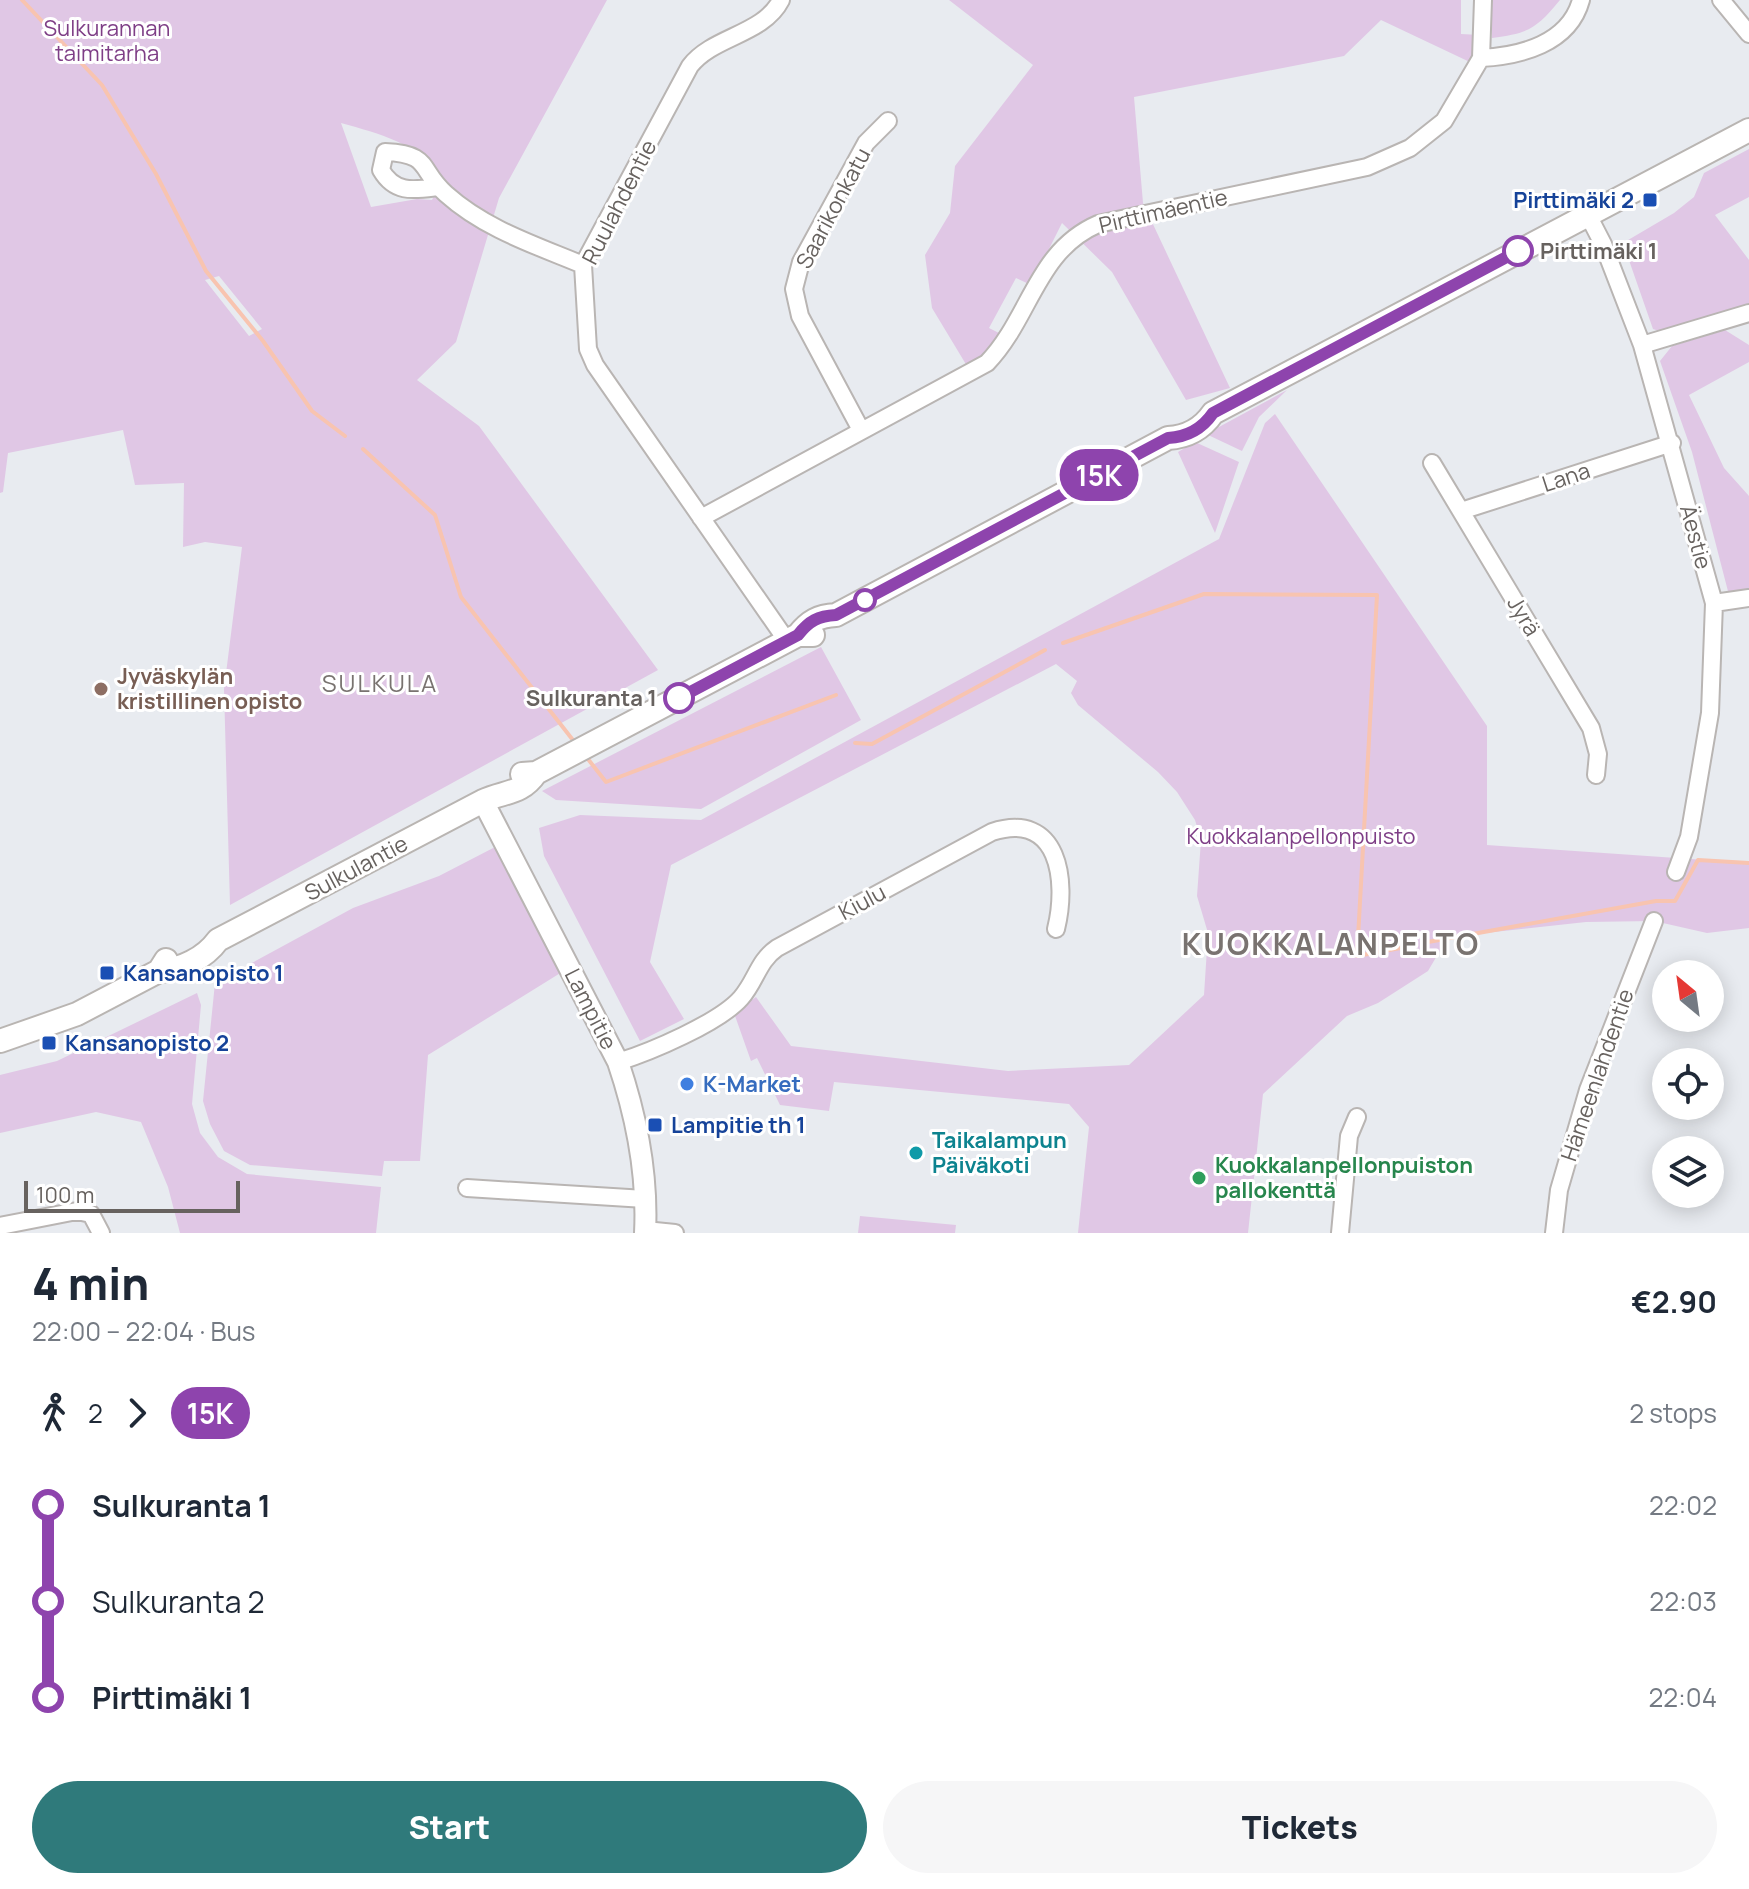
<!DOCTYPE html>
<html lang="en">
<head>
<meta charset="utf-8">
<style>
	body { margin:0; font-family:Manrope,sans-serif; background:#f6f6f7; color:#1f2937; height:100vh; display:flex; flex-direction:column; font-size:30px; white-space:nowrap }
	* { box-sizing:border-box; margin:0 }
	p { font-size:26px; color:#747a83 }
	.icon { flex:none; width:44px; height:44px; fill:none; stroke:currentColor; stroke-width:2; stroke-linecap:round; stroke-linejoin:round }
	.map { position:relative; height:1233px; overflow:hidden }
	.sheet { display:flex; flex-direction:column; background:#fff; flex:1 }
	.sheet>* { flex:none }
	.badge { padding:0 16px; border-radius:26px; font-size:28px; line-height:52px }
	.needle { width:52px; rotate:331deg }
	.controls { position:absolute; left:1652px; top:960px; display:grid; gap:16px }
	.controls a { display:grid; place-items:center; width:72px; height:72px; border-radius:50%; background:#fff; box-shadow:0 4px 20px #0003; font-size:40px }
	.scale { position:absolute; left:24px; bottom:20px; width:216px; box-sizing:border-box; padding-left:8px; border:4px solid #67625f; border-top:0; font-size:22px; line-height:28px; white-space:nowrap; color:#67625f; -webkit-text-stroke:6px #fff; paint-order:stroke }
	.map>.badge { position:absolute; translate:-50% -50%; box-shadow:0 0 0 4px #fff }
	.legs { display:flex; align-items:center; gap:12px; height:88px; padding:0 32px; font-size:26px }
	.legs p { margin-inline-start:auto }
	.overview { display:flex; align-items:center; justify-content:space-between; height:136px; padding:0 32px }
	h1 { font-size:44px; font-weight:800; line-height:60px }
	.primary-button { display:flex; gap:16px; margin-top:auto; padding:16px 32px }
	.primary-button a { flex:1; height:92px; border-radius:48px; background:#2f7a7b; color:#fff; font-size:32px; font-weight:800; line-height:92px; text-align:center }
	.primary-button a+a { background:#f6f6f7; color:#1f2937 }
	ul { padding:0 32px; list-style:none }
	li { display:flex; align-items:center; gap:28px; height:96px; font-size:30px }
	li i { display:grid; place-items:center; width:12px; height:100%; margin:0 10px; background:currentColor }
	li i::after { content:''; width:20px; height:20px; margin:-10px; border:6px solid; border-radius:50%; background:#fff }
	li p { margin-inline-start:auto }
	li:first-child i { background:linear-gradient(#0000 50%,currentColor 0) }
	li:last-child i { background:linear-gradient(currentColor 50%,#0000 0) }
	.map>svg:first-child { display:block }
	.green { fill:#e0c7e5; fill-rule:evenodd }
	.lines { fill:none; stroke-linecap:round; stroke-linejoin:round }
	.stream { stroke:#f8c4b0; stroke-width:4 }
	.minor-casing { stroke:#b9b5b3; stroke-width:20 }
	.tertiary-casing { stroke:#b9b5b3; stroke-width:24 }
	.secondary-casing { stroke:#b9b5b2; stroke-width:26 }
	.minor { stroke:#fff; stroke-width:16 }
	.tertiary { stroke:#fff; stroke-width:20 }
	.secondary { stroke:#fff; stroke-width:22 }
	.line-1-casing { stroke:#fff; stroke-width:18 }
	.line-1 { stroke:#8e44ad; stroke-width:12 }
	.transit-dot { fill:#1a4fb4; stroke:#fff; stroke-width:3 }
	.stop-1-dot { fill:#fff; stroke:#8e44ad; stroke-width:4 }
	.education-dot { fill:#8d6e63; stroke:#fff; stroke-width:3 }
	.shop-dot { fill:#3f7fe0; stroke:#fff; stroke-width:3 }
	.culture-dot { fill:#0f9aa8; stroke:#fff; stroke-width:3 }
	.leisure-dot { fill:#2e9e5b; stroke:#fff; stroke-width:3 }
	.labels { text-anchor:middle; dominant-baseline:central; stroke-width:6; stroke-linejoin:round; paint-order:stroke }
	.park-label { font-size:22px; fill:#7e3e86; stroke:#fff }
	.transit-label { font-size:22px; font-weight:bold; fill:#164399; stroke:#fff; text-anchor:start }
	.street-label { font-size:22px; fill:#67625f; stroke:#fff }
	.stop-label { font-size:22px; font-weight:bold; fill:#67625f; stroke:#fff; text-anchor:start }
	.education-label { font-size:22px; font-weight:bold; fill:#785e54; stroke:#fff; text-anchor:start }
	.shop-label { font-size:22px; font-weight:bold; fill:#366cbe; stroke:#fff; text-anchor:start }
	.culture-label { font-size:22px; font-weight:bold; fill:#0d838f; stroke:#fff; text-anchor:start }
	.leisure-label { font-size:22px; font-weight:bold; fill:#27864d; stroke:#fff; text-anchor:start }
	.neighbourhood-label { font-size:24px; letter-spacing:2px; fill:#797370; stroke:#fff }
	.district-label { font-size:30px; font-weight:bold; letter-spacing:2px; fill:#797370; stroke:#fff }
</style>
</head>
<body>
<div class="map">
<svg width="1749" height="1233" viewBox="0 0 1749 1233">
	<rect width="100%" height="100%" fill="#e8ebf0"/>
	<path class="green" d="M0,0H607L499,198L456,342L417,380L479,426L658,670L230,905L224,689L242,547L205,542L183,547L184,483L135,485L123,430L8,453L3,492L0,493ZM341,123C380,134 418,143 443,178L432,200L417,199L371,207ZM219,276L262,329L249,336L205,280Z
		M949,0H1461V34L1480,35L1474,64L1381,20L1344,56L1134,97L1143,203L1230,388L1186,400L1112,272L1062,223L1031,285L1016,278L989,328L1003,335L993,347L967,366L932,308L925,255L950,213L955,166L1033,65Z
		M1490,0H1560C1536,29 1529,33 1492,38Z
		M1749,149V197L1715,215L1749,260V304L1665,333L1653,329L1623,243L1674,213L1694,197L1704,173Z
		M1725,330L1749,345V362L1689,395L1724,468L1749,496V598L1730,599L1692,452L1660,361L1672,346Z
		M1287,390L1259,417L1242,451L1206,434Z
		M1275,414L1487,726V845L1749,863V928L1707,933L1654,921L1586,922L1448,937L1428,971L1378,1003L1347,1016L1263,1094L1248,1233H1078L1089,1127L1069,1104L834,1082L829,1111L780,1105L757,1058L751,1061L734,1013L756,997L791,1046L1008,1071L1129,1065L1204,995L1208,933L1197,896L1201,840L1195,820L1177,792L1158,772L1078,705L1071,693L1077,681L1056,664L671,865L650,962L684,1019L640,1041L544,856L539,828L580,815L701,820L1219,539L1265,423Z
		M1195,442L1239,462L1215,533L1178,452Z
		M821,647L861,720L701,809L556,800L542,791Z
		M497,846L562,972L428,1055L420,1161H384L382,1176L250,1165L224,1151L210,1124L203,1101L215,983L353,908L439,876Z
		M197,993L201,1005L192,1104L200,1133L218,1157L247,1174L381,1187L376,1233H180L168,1187L141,1122L96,1112L0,1133V1075L57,1061Z
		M860,1216L956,1225L955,1233H858Z"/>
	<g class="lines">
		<path class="stream" d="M22,0L102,85L156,174L206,271L263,341L312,411L345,436
			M363,449L435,515L461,597L576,744
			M1063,643L1204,594L1377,595L1357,956L1406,947
			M855,743L872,744L1045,650
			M584,754L606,782L836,695
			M1428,942L1656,901H1675L1698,860L1749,863"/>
		<defs>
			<path id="minor" d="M781,0C763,35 713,36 690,66L583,265L588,349L595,365L787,641
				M1721,0L1749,34
				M1481,58C1520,56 1569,44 1581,0
				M438,187C414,190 395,194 381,170L385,152C432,154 418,169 446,194C485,229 535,245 583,265
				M1588,215L1603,244L1642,345L1714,603L1710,713L1689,837L1676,872
				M1642,345L1749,313
				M861,430L800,316L794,289L801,262L866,143L888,121
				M1432,463L1591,728L1598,754L1596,775
				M1461,511L1672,443
				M701,518L987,363C1031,317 1036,251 1098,224L1367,167L1410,148L1444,121L1481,58L1483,0
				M1714,603L1749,598
				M618,1062C650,1052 719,1023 741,998C756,981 758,961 777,948L992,832C1059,810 1068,881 1056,929
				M467,1188L645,1199
				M0,1226L77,1211L91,1214L101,1233
				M645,1230L675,1233
				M1340,1233L1349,1136L1357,1117
				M1554,1233L1559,1190L1588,1090L1654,921"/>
			<path id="tertiary" d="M483,801L618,1062C637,1118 648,1174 645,1233"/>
			<path id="secondary" d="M798,635C809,621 818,616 836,615L1168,438C1187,437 1202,429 1213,413L1749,130
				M522,774L536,773L798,635H813
				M159,971C181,970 205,958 218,940L483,801C504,791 521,795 536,773
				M0,1041L77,1014L159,971L166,960"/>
		</defs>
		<use href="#minor" class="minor-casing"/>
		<use href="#tertiary" class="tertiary-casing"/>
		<use href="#secondary" class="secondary-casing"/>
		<use href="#minor" class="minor"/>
		<use href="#tertiary" class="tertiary"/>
		<use href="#secondary" class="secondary"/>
	</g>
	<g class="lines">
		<defs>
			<path id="line-1" d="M679,698L798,635C809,621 818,616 836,615L1168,438C1187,437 1202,429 1213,413L1518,251"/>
		</defs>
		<use href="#line-1" class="line-1-casing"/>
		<use href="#line-1" class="line-1"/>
	</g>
	<g class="transit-dot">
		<rect x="1642" y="192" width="16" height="16" rx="4"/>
		<rect x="99" y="965" width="16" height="16" rx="4"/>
		<rect x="41" y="1035" width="16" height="16" rx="4"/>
		<rect x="647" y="1117" width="16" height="16" rx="4"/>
	</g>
	<g class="stop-1-dot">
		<circle cx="1518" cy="251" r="14"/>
		<circle cx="865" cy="600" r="10"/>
		<circle cx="679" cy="698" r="14"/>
	</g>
	<circle class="education-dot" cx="101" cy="689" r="8"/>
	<circle class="shop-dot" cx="687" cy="1084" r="8"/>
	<circle class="culture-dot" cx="916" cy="1153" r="8"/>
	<circle class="leisure-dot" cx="1199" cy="1178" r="8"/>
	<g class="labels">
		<g class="park-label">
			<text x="107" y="28">Sulkurannan<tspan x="107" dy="25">taimitarha</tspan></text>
			<text x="1301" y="836">Kuokkalanpellonpuisto</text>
		</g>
		<g class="transit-label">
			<text x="1634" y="200" text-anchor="end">Pirttimäki 2</text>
			<text x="123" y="973">Kansanopisto 1</text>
			<text x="65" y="1043">Kansanopisto 2</text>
			<text x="671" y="1125">Lampitie th 1</text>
		</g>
		<g class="street-label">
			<text transform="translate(619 202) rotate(-63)">Ruulahdentie</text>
			<text transform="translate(833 208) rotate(-62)">Saarikonkatu</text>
			<text transform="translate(1163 211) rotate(-13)">Pirttimäentie</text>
			<text transform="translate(1566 477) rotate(-18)">Lana</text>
			<text transform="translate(1696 537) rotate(75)">Äestie</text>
			<text transform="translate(1524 616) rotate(59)">Jyrä</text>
			<text transform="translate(356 868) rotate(-28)">Sulkulantie</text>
			<text transform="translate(862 902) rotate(-28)">Kiulu</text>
			<text transform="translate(591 1009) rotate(63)">Lampitie</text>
			<text transform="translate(1597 1075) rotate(-71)">Hämeenlahdentie</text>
		</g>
		<g class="stop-label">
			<text x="1540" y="251">Pirttimäki 1</text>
			<text x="657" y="698" text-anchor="end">Sulkuranta 1</text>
		</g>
		<g class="education-label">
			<text x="117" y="676">Jyväskylän<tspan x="117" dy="25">kristillinen opisto</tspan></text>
		</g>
		<g class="shop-label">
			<text x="703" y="1084">K-Market</text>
		</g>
		<g class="culture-label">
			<text x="932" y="1140">Taikalampun<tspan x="932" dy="25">Päiväkoti</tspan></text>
		</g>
		<g class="leisure-label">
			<text x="1215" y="1165">Kuokkalanpellonpuiston<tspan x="1215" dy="25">pallokenttä</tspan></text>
		</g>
		<g class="neighbourhood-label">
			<text x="380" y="682">SULKULA</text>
		</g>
		<g class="district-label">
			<text x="1331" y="943">KUOKKALANPELTO</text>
		</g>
	</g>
</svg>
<div class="controls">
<a><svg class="needle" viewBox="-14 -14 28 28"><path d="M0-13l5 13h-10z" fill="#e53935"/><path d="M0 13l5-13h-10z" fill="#747a83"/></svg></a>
<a><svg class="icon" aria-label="locate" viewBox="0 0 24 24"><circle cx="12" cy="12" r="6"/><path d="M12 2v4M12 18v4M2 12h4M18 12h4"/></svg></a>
<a><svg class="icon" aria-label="layers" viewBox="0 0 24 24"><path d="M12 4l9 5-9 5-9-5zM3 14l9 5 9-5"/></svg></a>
</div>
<div class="scale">100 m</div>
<b class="badge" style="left:1099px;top:475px;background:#8e44ad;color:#fff">15K</b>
</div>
<section class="sheet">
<div class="overview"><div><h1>4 min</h1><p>22:00 – 22:04 · Bus</p></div><b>€2.90</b></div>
<div class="legs"><svg class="icon" aria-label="walk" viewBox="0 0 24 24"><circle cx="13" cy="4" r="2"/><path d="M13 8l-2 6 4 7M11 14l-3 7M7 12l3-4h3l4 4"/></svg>2<svg class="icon" aria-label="forward" viewBox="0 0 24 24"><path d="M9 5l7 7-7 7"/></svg><b class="badge" style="background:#8e44ad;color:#fff">15K</b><p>2 stops</p></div>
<ul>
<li><i style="color:#8e44ad"></i><b>Sulkuranta 1</b><p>22:02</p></li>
<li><i style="color:#8e44ad"></i><span>Sulkuranta 2</span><p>22:03</p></li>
<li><i style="color:#8e44ad"></i><b>Pirttimäki 1</b><p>22:04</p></li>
</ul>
<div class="primary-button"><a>Start</a><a>Tickets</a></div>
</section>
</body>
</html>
